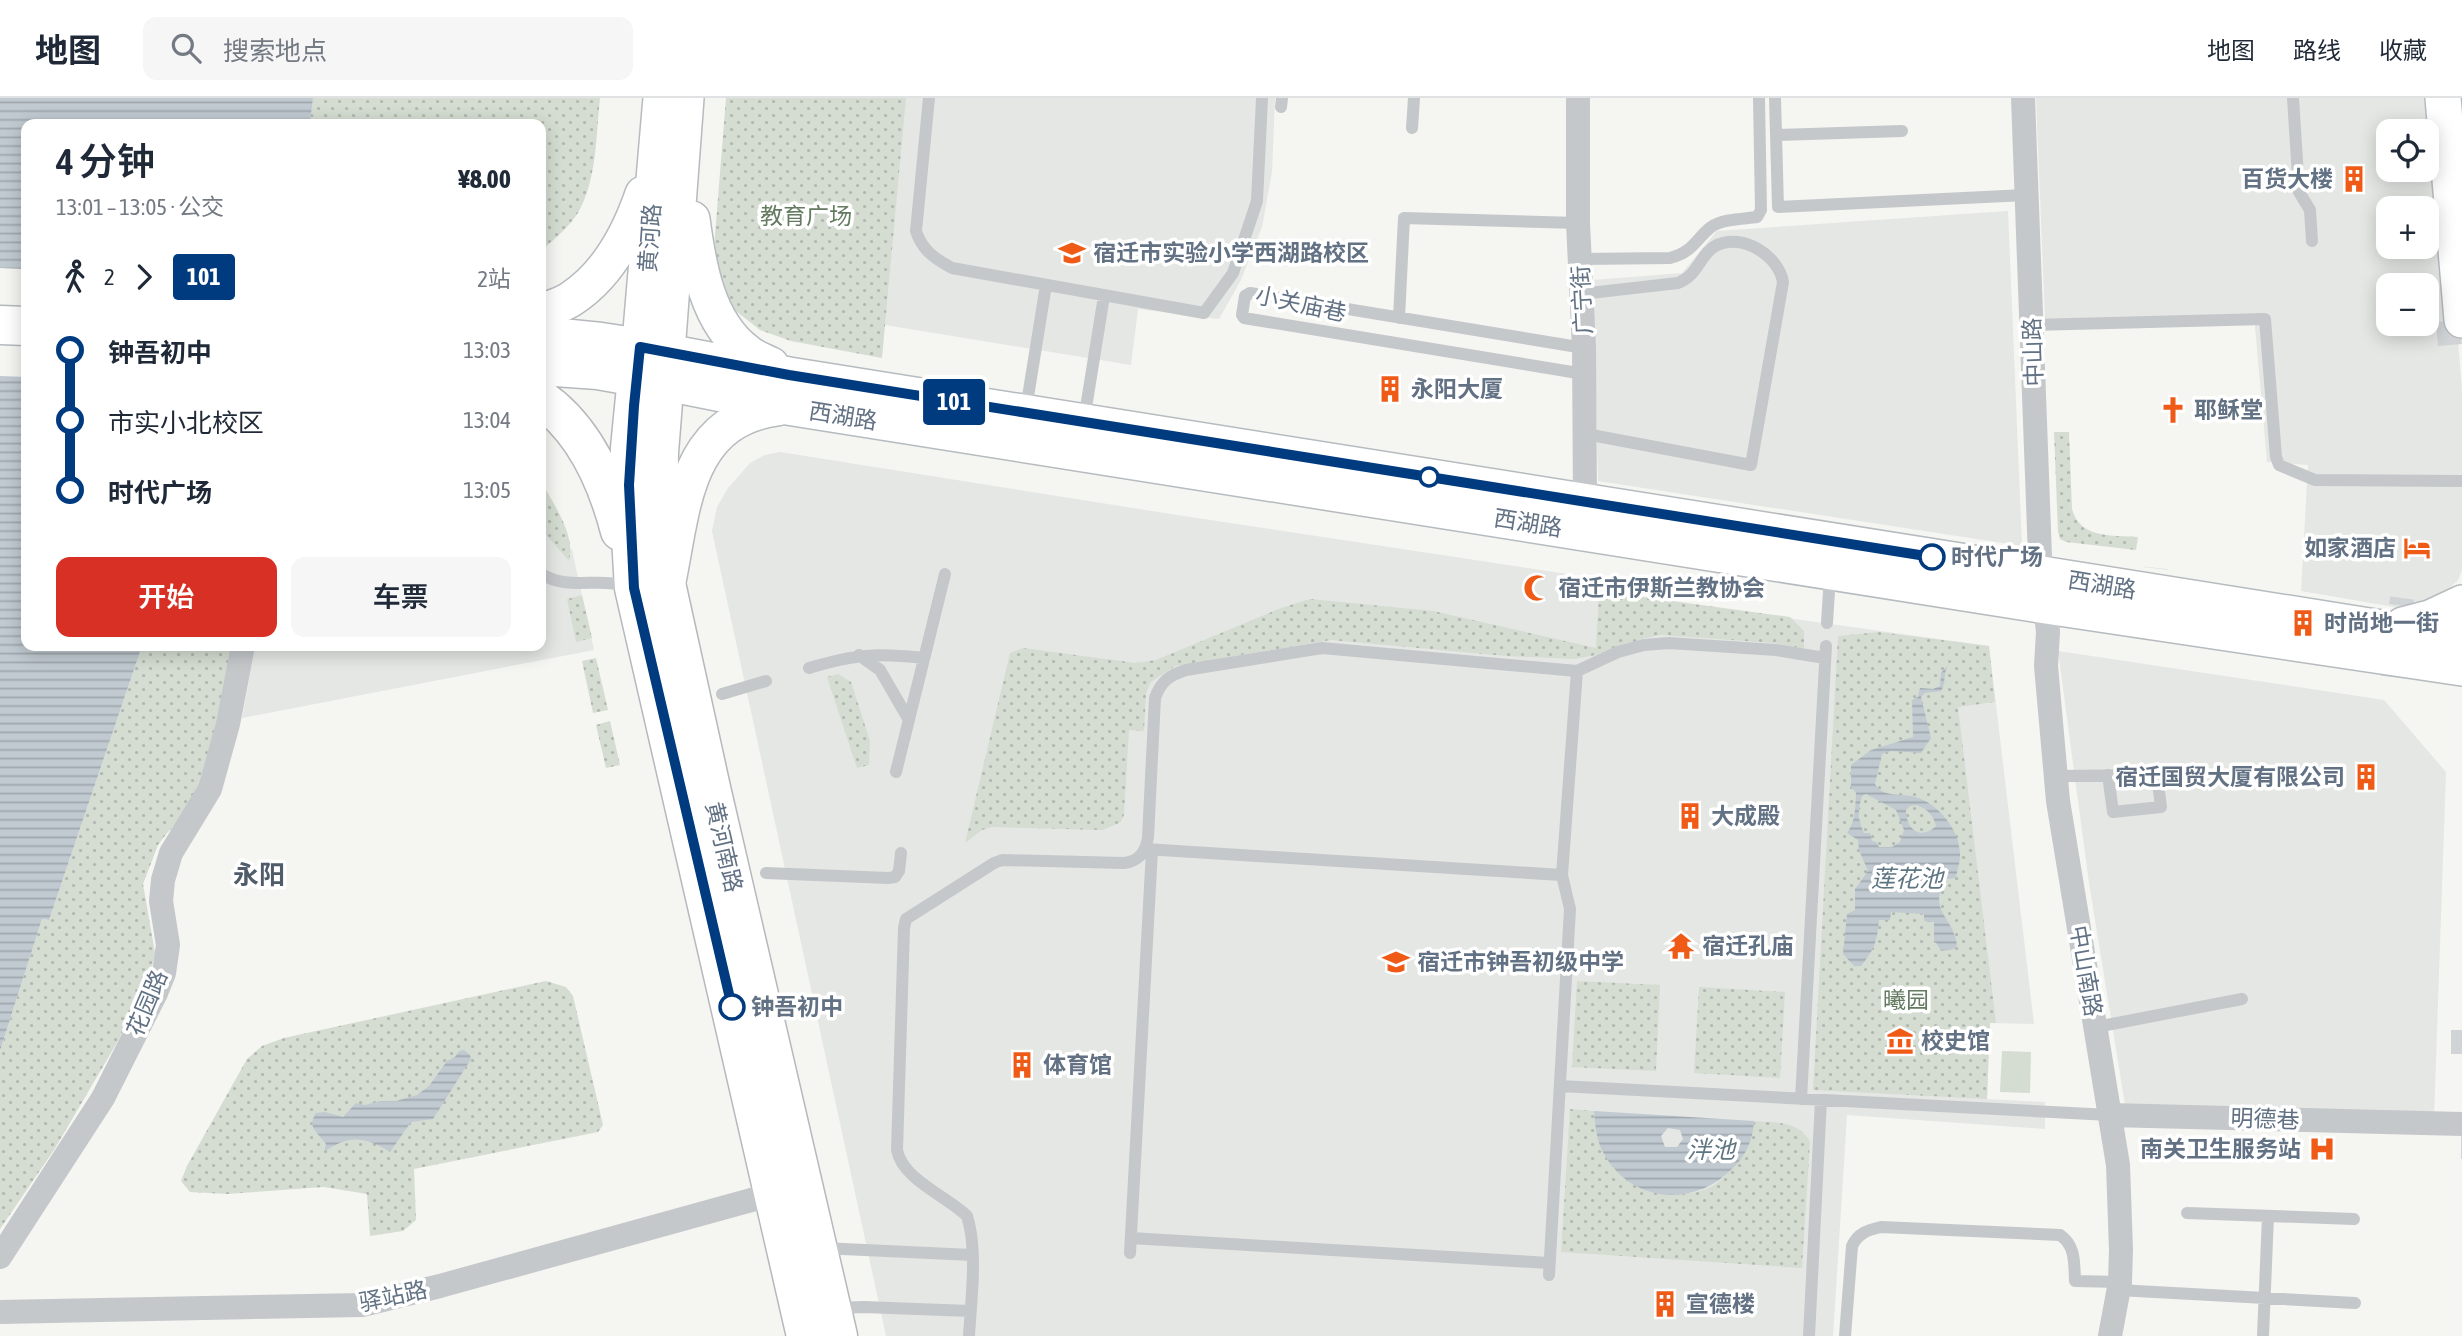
<!DOCTYPE html>
<html lang="zh">
<head>
<meta charset="utf-8">
<style>
	body { margin:0; font-family:"Asap Condensed","Noto Sans SC",sans-serif; background:#f6f6f7; color:#1f2937; height:100vh; display:flex; flex-direction:column; font-size:26px; white-space:nowrap }
	* { box-sizing:border-box; margin:0 }
	p { font-size:23px; color:#747a83 }
	.icon { flex:none; width:38px; height:38px; fill:none; stroke:currentColor; stroke-width:2; stroke-linecap:round; stroke-linejoin:round }
	.map { position:relative; flex:1; overflow:hidden }
	.panel { position:absolute; left:21px; top:21px; width:525px; height:532px; display:flex; flex-direction:column; background:#fff; border-radius:14px; box-shadow:0 4px 18px #0003 }
	.panel>* { flex:none }
	.badge { padding:0 14px; border-radius:5px; font-size:24px; line-height:46px }
	.fabs { position:absolute; left:2376px; top:21px; display:grid; gap:14px }
	.fabs a { display:grid; place-items:center; width:63px; height:63px; border-radius:14px; background:#fff; box-shadow:0 4px 18px #0003; font-size:35px }
	.map>.badge { position:absolute; translate:-50% -50%; box-shadow:0 0 0 4px #fff }
	.legs { display:flex; align-items:center; gap:10px; height:77px; padding:0 35px; font-size:23px }
	.legs p { margin-inline-start:auto }
	.head { display:flex; align-items:center; justify-content:space-between; height:119px; padding:0 35px }
	h1 { font-size:38px; font-weight:600; line-height:52px }
	.button { display:flex; gap:14px; margin-top:auto; padding:14px 35px }
	.button a { flex:1; height:80px; border-radius:14px; background:#d93025; color:#fff; font-size:28px; font-weight:600; line-height:80px; text-align:center }
	.button a+a { background:#f6f6f7; color:#1f2937 }
	ul { padding:0 35px; list-style:none }
	li { display:flex; align-items:center; gap:24px; height:70px; font-size:26px }
	li i { display:grid; place-items:center; width:10px; height:100%; margin:0 9px; background:currentColor }
	li i::after { content:''; width:18px; height:18px; margin:-9px; border:5px solid; border-radius:50%; background:#fff }
	li p { margin-inline-start:auto }
	li:first-child i { background:linear-gradient(#0000 50%,currentColor 0) }
	li:last-child i { background:linear-gradient(currentColor 50%,#0000 0) }
	header { display:flex; align-items:center; gap:42px; box-sizing:border-box; height:98px; padding:0 35px; background:#fff; border-bottom:2px solid #e0e1e3 }
	header strong { font-size:33px }
	nav { display:flex; gap:38px; margin-inline-start:auto; font-size:24px }
	.search { width:490px; height:63px; background:#f6f6f7; display:flex; align-items:center; gap:18px; box-sizing:border-box; padding:0 24px; border-radius:14px; color:#747a83; font-size:26px }
	.map>svg:first-child { display:block }
	.built { fill:#e5e7e4; fill-rule:evenodd }
	.grass { fill:#d5ddd2 }
	.park { fill:url(#park-dots) }
	.water { fill:url(#water-rules); fill-rule:evenodd }
	.pier { fill:#f5f5f1 }
	.lines { fill:none; stroke-linecap:round; stroke-linejoin:round }
	.street-tunnel { stroke:#d0d4d6; stroke-width:24; stroke-dasharray:24 12; stroke-linecap:butt }
	.secondary-casing { stroke:#b6bbc0; stroke-width:38 }
	.primary-casing { stroke:#b5b9bd; stroke-width:41 }
	.lane { stroke:#c4c8cb; stroke-width:12 }
	.street { stroke:#c4c8cb; stroke-width:24 }
	.secondary { stroke:#fff; stroke-width:35 }
	.primary { stroke:#fff; stroke-width:38 }
	.line-1-casing { stroke:#fff; stroke-width:16 }
	.line-1 { stroke:#003b80; stroke-width:10 }
	.stop-1-dot { fill:#fff; stroke:#003b80; stroke-width:3.5 }
	.labels { text-anchor:middle; dominant-baseline:central; stroke-width:7; stroke-linejoin:round; paint-order:stroke }
	.poi-label { font-size:23px; font-weight:bold; fill:#627284; stroke:#fff; text-anchor:start }
	.park-label { font-size:23px; fill:#647b61; stroke:#fff }
	.street-label { font-size:23px; fill:#627284; stroke:#fff }
	.stop-label { font-size:23px; font-weight:bold; fill:#627284; stroke:#fff; text-anchor:start }
	.water-label { font-size:24px; font-style:italic; fill:#5e7582; stroke:#fff }
	.quarter-label { font-size:26px; font-weight:bold; fill:#505c69; stroke:#fff }
</style>
</head>
<body>
<header>
<strong>地图</strong>
<div class="search"><svg class="icon" aria-label="search" viewBox="0 0 24 24"><circle cx="10" cy="10" r="6"/><path d="M15 15l6 6"/></svg>搜索地点</div>
<nav><a>地图</a><a>路线</a><a>收藏</a></nav>
</header>
<div class="map">
<svg width="2462" height="1238" viewBox="0 0 2462 1238">
	<defs>
		<pattern id="park-dots" width="8" height="8" patternUnits="userSpaceOnUse" patternTransform="scale(1.75)"><rect width="8" height="8" fill="#d5ddd2"/><path d="M2 2h.1M6 6h.1" fill="none" stroke="#b0b8b0" stroke-width="1.8" stroke-linecap="round"/></pattern>
		<pattern id="water-rules" width="6" height="5" patternUnits="userSpaceOnUse" patternTransform="scale(1.75)"><rect width="6" height="5" fill="#c0cad0"/><path d="M0 2.5h6" fill="none" stroke="#9fa8ae"/></pattern>
	</defs>
	<rect width="100%" height="100%" fill="#f5f5f1"/>
	<path class="built" d="M905,0H1275L1272,74L1262,129L1241,182L1219,221L1138,211L1131,267L885,227Z
		M2036,0H2438L2462,292V472L2458,482L2438,501L2400,510L2301,493L2308,367L2267,364L2254,217L2045,221ZM2389,33H2427V72H2389ZM2389,110H2427V149H2389ZM2389,187H2427V226H2389Z
		M2008,113L2022,448L1598,383L1593,182L1682,175L1717,133Z
		M780,354L1177,417L1600,481V494L1989,548L2034,926L1990,925L1987,1001L2045,1004V1031L1847,1017L1833,1238H886L712,433L717,409L728,390L750,365L765,357Z
		M541,416L572,452L594,552L242,620L255,548H541Z
		M2058,553L2384,602L2446,674L2434,1020L2126,1013L2089,785Z"/>
	<path class="grass" d="M2002,953L2031,954L2030,995L2000,994Z"/>
	<path class="park" d="M313,0H600C596,37 597,80 579,113C570,129 554,141 541,153V26H310Z
		M726,0H906L882,260L791,243L760,232L727,206L713,162Z
		M2054,334H2069L2072,411C2080,441 2112,437 2138,439L2136,452L2066,444L2060,441L2058,434Z
		M541,383C553,406 576,436 569,463L541,431Z
		M1599,493L1790,519L1804,533V551L1773,545L1661,537L1645,540L1596,557L1575,561L1506,558L1331,542L1175,568L1151,584L1146,595L1144,633L1129,632L1124,717L1121,724L1103,732L992,729L982,732L965,745L1010,555L1023,550L1136,565L1156,562L1281,510L1310,501L1433,513L1596,550Z
		M582,497L592,540L576,544L567,501Z
		M1879,534L1989,548L1995,604L1958,609L1996,925H1990L1987,1001L1813,992L1838,538Z
		M142,548H233L206,680L194,708L167,735L158,747L143,786L155,855L150,878L118,943L54,1052L0,1131V953L42,821L49,822Z
		M596,560L608,612L593,615L582,563Z
		M838,576L851,584L870,643L869,667L857,670L827,579Z
		M610,623L620,667L606,670L596,627Z
		M546,883L566,889L573,898L603,1027L598,1034L414,1071L416,1122L403,1133L370,1138L367,1096L324,1089L227,1096L190,1094L181,1083L187,1068L247,961L262,948L284,940Z
		M1577,883L1660,887L1656,973L1572,969Z
		M1699,889L1785,894L1780,980L1694,975Z
		M1570,1011L1594,1013C1596,1033 1600,1052 1613,1068C1636,1096 1697,1108 1724,1079C1730,1073 1734,1064 1739,1057C1747,1045 1753,1037 1754,1023C1775,1025 1799,1022 1810,1044L1802,1170L1561,1154Z"/>
	<path class="water" d="M0,0H313L310,26H26V548H142L49,822L42,821L0,953Z
		M1948,567C1943,576 1946,585 1941,593L1925,595L1921,599L1931,640L1921,655L1891,653L1882,656L1875,686C1883,700 1900,695 1915,699C1938,705 1961,733 1960,758C1960,765 1957,772 1956,780L1947,781C1926,812 1953,818 1957,847L1954,851L1941,853L1934,841V824L1924,823V816L1891,814L1890,822H1879C1877,843 1875,851 1861,868H1854L1843,856L1847,816L1855,812V791L1868,773L1859,752L1858,742L1847,735C1856,722 1855,710 1856,695L1851,689V667L1871,652L1913,639L1912,602L1918,599L1920,590L1933,591L1940,588L1941,575ZM1866,696L1896,712L1904,732L1900,744L1892,749H1879L1876,744L1872,743L1870,735H1864C1858,721 1857,715 1862,698ZM1916,707C1927,711 1933,716 1936,728C1920,743 1906,731 1906,712L1910,708Z
		M464,952L470,957L471,961L433,1021L411,1024L390,1054C364,1038 349,1037 324,1054L326,1046C319,1035 306,1030 316,1015L325,1014L343,1019L356,1005L365,1007L380,1003H396L417,997L429,988L447,963L455,959L459,953Z
		M1594,1013L1754,1023C1753,1042 1746,1058 1732,1071C1692,1112 1626,1104 1601,1050C1596,1038 1595,1025 1594,1013ZM1668,1030L1680,1032L1683,1041L1677,1049H1665L1661,1038Z"/>
	<path class="pier" d="M0,170L26,171V279L0,278Z"/>
	<g class="lines">
		<path class="street-tunnel" d="M2437,236L2462,234
			M2148,542L2156,470
			M2392,579L2402,500
			M2451,944H2462
			M2461,1049H2462"/>
		<defs>
			<path id="secondary" d="M661,0L637,279L787,309L2046,508L2462,570
				M686,0L667,254L789,277L2388,531L2462,540
				M2443,0L2462,222
				M692,121C698,167 707,224 747,254C754,260 763,263 771,267
				M541,214C550,210 562,207 571,201C608,177 629,137 643,96
				M668,483C683,410 685,322 777,310
				M2403,527L2430,520L2462,505"/>
			<path id="primary" d="M0,227L26,228
				M541,238L601,244L667,254L659,354L658,434L667,490L711,690L838,1238
				M541,268L598,272L637,279L630,350L629,406L634,490L806,1238
				M541,301C584,331 607,383 620,433"/>
		</defs>
		<use href="#secondary" class="secondary-casing"/>
		<use href="#primary" class="primary-casing"/>
		<path class="lane" d="M929,0L916,133C922,152 935,161 952,170L1204,215L1233,175L1257,103L1262,0
			M1775,0L1778,109L2026,97
			M2293,0L2299,94L2310,112L2312,143
			M1281,9L1282,0
			M1412,30L1414,0
			M1776,37L1902,33
			M1580,161L1670,160C1693,154 1695,142 1711,129C1723,121 1743,121 1757,119L1761,112L1759,0
			M1581,196L1678,185C1699,177 1700,155 1717,147C1743,135 1779,158 1783,184L1751,367L1586,336
			M1399,220L1404,120L1578,125
			M2031,227L2265,221L2276,359L2279,367L2315,382L2462,383
			M1584,250L1250,195L1245,198L1242,217L1244,220L1584,276
			M1026,311L1046,187
			M1084,322L1104,198
			M541,476C570,493 595,479 628,488
			M1827,525L1830,477
			M859,557L880,572L909,622
			M809,570C856,556 876,555 924,560
			M1577,573L1618,554L1644,547L1669,545L1776,552L1825,560
			M722,596L766,583
			M896,674L945,476
			M2055,678L2157,677L2161,709L2113,714L2108,677
			M1145,751L1562,777
			M766,775L888,780L895,779L899,773L901,755
			M2096,929L2242,901
			M1560,988L2110,1017
			M1801,1001L1826,548
			M2187,1115L2354,1121
			M1131,1140L1549,1165
			M822,1150L972,1157
			M1130,1155L1152,752
			M2118,1192L2355,1205
			M834,1210L864,1209L970,1213
			M969,1238C971,1202 978,1152 967,1118C948,1099 902,1081 897,1052L904,830L906,821L994,765L1002,762L1124,765C1140,763 1146,753 1148,739L1155,600C1161,583 1170,577 1186,572L1322,550L1577,573L1562,777L1570,811L1549,1177
			M1809,1238L1821,1002
			M1845,1238L1852,1148C1858,1135 1868,1132 1881,1129L2060,1137C2076,1148 2074,1165 2075,1183L2120,1184
			M2263,1238L2268,1118"/>
		<path class="street" d="M1578,0V125L1584,250L1585,405
			M2023,0L2040,459L2048,534L2046,568L2058,703L2118,1067L2121,1152L2120,1184L2110,1238
			M2110,1017L2462,1026
			M0,1159L103,1000L156,895L164,875L168,847L161,803L163,782L171,755L210,691L228,626L243,548
			M0,1214L362,1207L440,1188L773,1096"/>
		<use href="#secondary" class="secondary"/>
		<use href="#primary" class="primary"/>
	</g>
	<g class="lines">
		<defs>
			<path id="line-1" d="M732,909L634,490L629,387L634,308L640,249L789,277L1932,459"/>
		</defs>
		<use href="#line-1" class="line-1-casing"/>
		<use href="#line-1" class="line-1"/>
	</g>
	<defs>
		<symbol id="building-bare" viewBox="-9 -9 18 18"><path d="M-4-6H4V6H1V3H-1V6H-4ZM-2.5-4.3h1.7v1.8h-1.7ZM.8-4.3h1.7v1.8H.8ZM-2.5-1h1.7V.8h-1.7ZM.8-1h1.7V.8H.8Z" fill="#ef5b17" stroke="#fff" stroke-width="2.5" paint-order="stroke"/></symbol>
		<symbol id="school-bare" viewBox="-9 -9 18 18"><path d="M0-5L7-2L0 1L-7-2ZM-4 1L0 2.5L4 1V4Q0 6-4 4Z" fill="#ef5b17" stroke="#fff" stroke-width="2.5" paint-order="stroke"/></symbol>
		<symbol id="church-bare" viewBox="-9 -9 18 18"><path d="M-1.2-6h2.4v3.5h3.3v2.4h-3.3V6h-2.4V-.1h-3.3v-2.4h3.3Z" fill="#ef5b17" stroke="#fff" stroke-width="2.5" paint-order="stroke"/></symbol>
		<symbol id="hotel-bare" viewBox="-9 -9 18 18"><path d="M-6-4.5h1.5V1H6V5H4.5V3h-9V5H-6ZM-4 0a1.8 1.8 0 1 1 3.6 0ZM.5 0V-2.5h3Q6-2.5 6 0Z" fill="#ef5b17" stroke="#fff" stroke-width="2.5" paint-order="stroke"/></symbol>
		<symbol id="mosque-bare" viewBox="-9 -9 18 18"><path d="M3.5-4.9A6 6 0 1 0 3.5 4.9A5 5 0 1 1 3.5-4.9Z" fill="#ef5b17" stroke="#fff" stroke-width="2.5" paint-order="stroke"/></symbol>
		<symbol id="temple-bare" viewBox="-9 -9 18 18"><path d="M0-6L5-2H3V0L6.5 2.5H4V6H1.5V3h-3V6H-4V2.5H-6.5L-3 0V-2H-5Z" fill="#ef5b17" stroke="#fff" stroke-width="2.5" paint-order="stroke"/></symbol>
		<symbol id="museum-bare" viewBox="-9 -9 18 18"><path d="M0-6L6-3V-2H-6V-3ZM-5-1h2V3h-2ZM-1-1h2V3h-2ZM3-1h2V3H3ZM-6 4H6V6H-6Z" fill="#ef5b17" stroke="#fff" stroke-width="2.5" paint-order="stroke"/></symbol>
		<symbol id="hospital-bare" viewBox="-9 -9 18 18"><path d="M-5-5h3v3.5h4V-5h3V5h-3V1.5h-4V5h-3Z" fill="#ef5b17" stroke="#fff" stroke-width="2.5" paint-order="stroke"/></symbol>
	</defs>
	<g fill-rule="evenodd">
		<use href="#building-bare" x="2335" y="62" width="38" height="38"/>
		<use href="#school-bare" x="1053" y="136" width="38" height="38"/>
		<use href="#building-bare" x="1371" y="272" width="38" height="38"/>
		<use href="#church-bare" x="2154" y="293" width="38" height="38"/>
		<use href="#hotel-bare" x="2398" y="431" width="38" height="38"/>
		<use href="#mosque-bare" x="1518" y="471" width="38" height="38"/>
		<use href="#building-bare" x="2284" y="506" width="38" height="38"/>
		<use href="#building-bare" x="2347" y="660" width="38" height="38"/>
		<use href="#building-bare" x="1671" y="699" width="38" height="38"/>
		<use href="#temple-bare" x="1662" y="829" width="38" height="38"/>
		<use href="#school-bare" x="1377" y="845" width="38" height="38"/>
		<use href="#museum-bare" x="1881" y="924" width="38" height="38"/>
		<use href="#building-bare" x="1003" y="948" width="38" height="38"/>
		<use href="#hospital-bare" x="2303" y="1032" width="38" height="38"/>
		<use href="#building-bare" x="1646" y="1187" width="38" height="38"/>
	</g>
	<g class="stop-1-dot">
		<circle cx="1429" cy="379" r="9"/>
		<circle cx="1932" cy="459" r="12"/>
		<circle cx="732" cy="909" r="12"/>
	</g>
	<g class="labels">
		<g class="poi-label">
			<text x="2333" y="81" text-anchor="end">百货大楼</text>
			<text x="1093" y="155">宿迁市实验小学西湖路校区</text>
			<text x="1411" y="291">永阳大厦</text>
			<text x="2194" y="312">耶稣堂</text>
			<text x="2396" y="450" text-anchor="end">如家酒店</text>
			<text x="1558" y="490">宿迁市伊斯兰教协会</text>
			<text x="2324" y="525">时尚地一街</text>
			<text x="2345" y="679" text-anchor="end">宿迁国贸大厦有限公司</text>
			<text x="1711" y="718">大成殿</text>
			<text x="1702" y="848">宿迁孔庙</text>
			<text x="1417" y="864">宿迁市钟吾初级中学</text>
			<text x="1921" y="943">校史馆</text>
			<text x="1043" y="967">体育馆</text>
			<text x="2301" y="1051" text-anchor="end">南关卫生服务站</text>
			<text x="1686" y="1206">宣德楼</text>
		</g>
		<g class="park-label">
			<text x="806" y="118">教育广场</text>
			<text x="1906" y="902">曦园</text>
		</g>
		<g class="street-label">
			<text transform="translate(650 140) rotate(-86)">黄河路</text>
			<text transform="translate(1582 202) rotate(-93)">广宁街</text>
			<text transform="translate(1301 206) rotate(12)">小关庙巷</text>
			<text transform="translate(2033 254) rotate(-92)">中山路</text>
			<text transform="translate(843 318) rotate(9)">西湖路</text>
			<text transform="translate(1528 425) rotate(9)">西湖路</text>
			<text transform="translate(2102 487) rotate(9)">西湖路</text>
			<text transform="translate(724 749) rotate(77)">黄河南路</text>
			<text transform="translate(2086 873) rotate(80)">中山南路</text>
			<text transform="translate(147 905) rotate(-67)">花园路</text>
			<text transform="translate(2265 1021) rotate(2)">明德巷</text>
			<text transform="translate(393 1198) rotate(-12)">驿站路</text>
		</g>
		<g class="stop-label">
			<text x="1951" y="459">时代广场</text>
			<text x="751" y="909">钟吾初中</text>
		</g>
		<g class="water-label">
			<text x="1907" y="780">莲花池</text>
			<text x="1711" y="1051">泮池</text>
		</g>
		<g class="quarter-label">
			<text x="259" y="777">永阳</text>
		</g>
	</g>
</svg>
<div class="fabs">
<a><svg class="icon" aria-label="locate" viewBox="0 0 24 24"><circle cx="12" cy="12" r="6"/><path d="M12 2v4M12 18v4M2 12h4M18 12h4"/></svg></a>
<a>+</a>
<a>−</a>
</div>
<b class="badge" style="left:954px;top:304px;background:#003b80;color:#fff">101</b>
<section class="panel">
<div class="head"><div><h1>4 分钟</h1><p>13:01 – 13:05 · 公交</p></div><b>¥8.00</b></div>
<div class="legs"><svg class="icon" aria-label="walk" viewBox="0 0 24 24"><circle cx="13" cy="4" r="2"/><path d="M13 8l-2 6 4 7M11 14l-3 7M7 12l3-4h3l4 4"/></svg>2<svg class="icon" aria-label="forward" viewBox="0 0 24 24"><path d="M9 5l7 7-7 7"/></svg><b class="badge" style="background:#003b80;color:#fff">101</b><p>2站</p></div>
<ul>
<li><i style="color:#003b80"></i><b>钟吾初中</b><p>13:03</p></li>
<li><i style="color:#003b80"></i><span>市实小北校区</span><p>13:04</p></li>
<li><i style="color:#003b80"></i><b>时代广场</b><p>13:05</p></li>
</ul>
<div class="button"><a>开始</a><a>车票</a></div>
</section>
</div>
</body>
</html>
